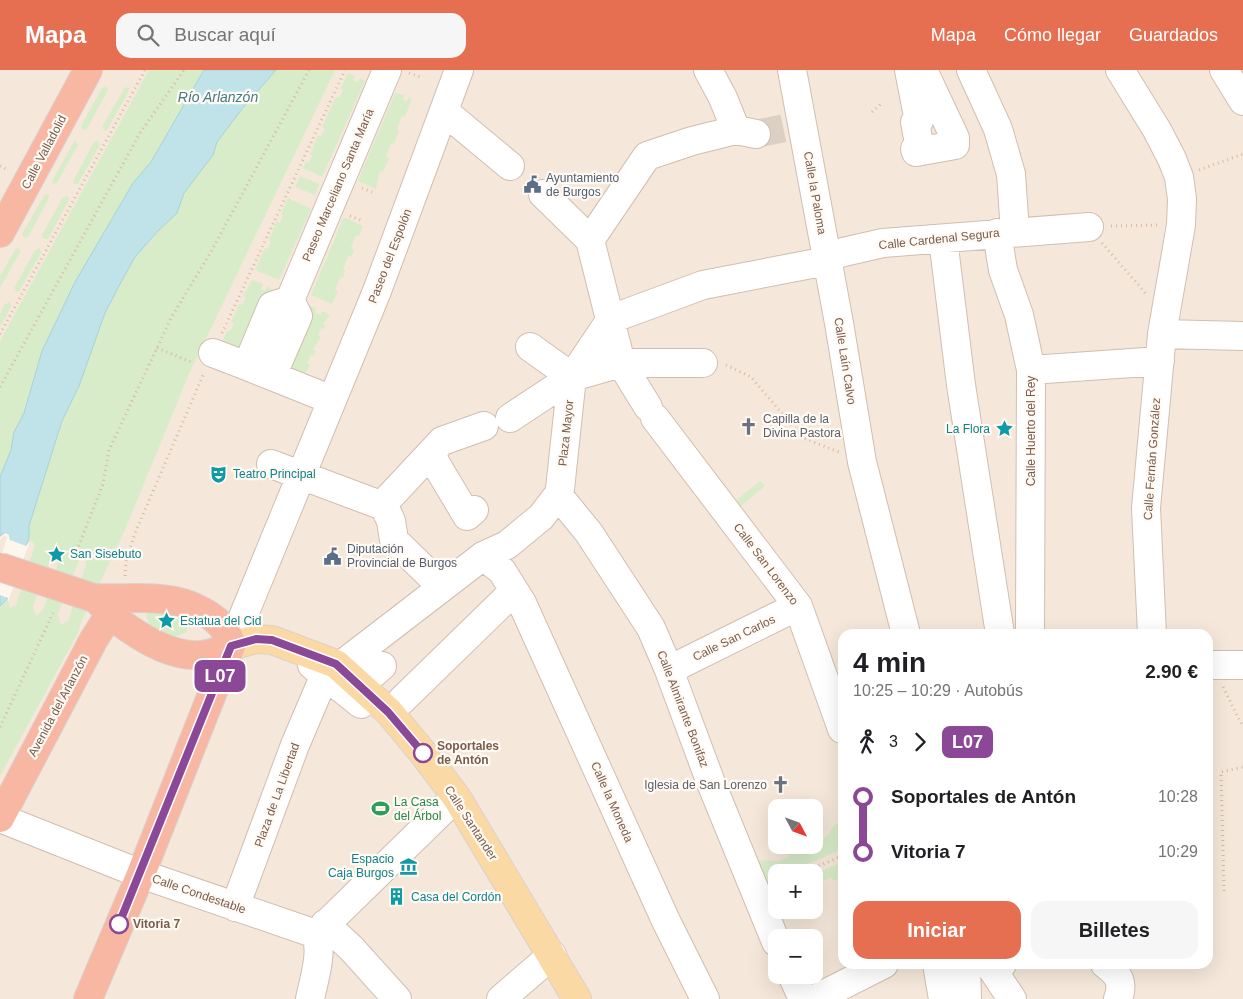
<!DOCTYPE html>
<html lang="es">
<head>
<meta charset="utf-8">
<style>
	body { margin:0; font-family:Arial,sans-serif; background:#f6f6f6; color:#202124; height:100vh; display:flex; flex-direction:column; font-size:19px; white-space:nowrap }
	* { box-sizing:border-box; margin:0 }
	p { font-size:16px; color:#757577 }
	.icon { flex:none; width:28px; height:28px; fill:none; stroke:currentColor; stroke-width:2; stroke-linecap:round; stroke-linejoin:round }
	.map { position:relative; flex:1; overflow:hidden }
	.panel { position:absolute; left:838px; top:559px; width:375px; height:340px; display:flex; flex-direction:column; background:#fff; border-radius:15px; box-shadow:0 5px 20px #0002 }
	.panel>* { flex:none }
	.badge { padding:0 10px; border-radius:8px; font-size:18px; line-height:32px }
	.needle { width:32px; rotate:131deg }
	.tools { position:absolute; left:768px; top:729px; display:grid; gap:10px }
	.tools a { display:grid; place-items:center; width:55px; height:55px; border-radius:10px; background:#fff; box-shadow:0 5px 20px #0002; font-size:25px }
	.map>.badge { position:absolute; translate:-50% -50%; box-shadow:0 0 0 2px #fff }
	.legs { display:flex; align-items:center; gap:8px; height:55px; padding:0 15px; font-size:16px }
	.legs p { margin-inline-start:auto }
	.summary { display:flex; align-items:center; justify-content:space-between; height:85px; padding:0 15px }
	h1 { font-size:28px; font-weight:800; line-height:38px }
	.button { display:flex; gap:10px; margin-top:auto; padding:10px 15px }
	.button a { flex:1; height:58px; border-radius:15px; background:#e76f51; color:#fff; font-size:20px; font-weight:800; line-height:58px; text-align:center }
	.button a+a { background:#f6f6f6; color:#202124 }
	ul { padding:0 15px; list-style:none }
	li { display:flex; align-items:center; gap:18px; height:55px; font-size:19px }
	li i { display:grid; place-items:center; width:8px; height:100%; margin:0 6px; background:currentColor }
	li i::after { content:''; width:12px; height:12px; margin:-6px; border:4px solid; border-radius:50%; background:#fff }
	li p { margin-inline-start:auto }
	li:first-child i { background:linear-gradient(#0000 50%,currentColor 0) }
	li:last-child i { background:linear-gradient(currentColor 50%,#0000 0) }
	header { display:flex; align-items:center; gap:30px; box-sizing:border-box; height:70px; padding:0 25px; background:#e76f51; color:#fff }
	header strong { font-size:24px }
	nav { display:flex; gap:28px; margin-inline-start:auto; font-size:18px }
	.search { width:350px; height:45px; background:#f6f6f6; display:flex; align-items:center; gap:12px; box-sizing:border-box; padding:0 18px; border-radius:15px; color:#757577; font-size:19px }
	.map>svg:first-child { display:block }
	.residential { fill:#f5e8da; fill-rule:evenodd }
	.green { fill:#d8ecc9; fill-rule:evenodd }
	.water { fill:#bfe3e8; stroke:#a5d3da }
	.pier { fill:#fdf6ec }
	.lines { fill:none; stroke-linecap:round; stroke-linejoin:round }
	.minor-tunnel { stroke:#dcd0c4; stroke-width:28; stroke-dasharray:28 14; stroke-linecap:butt }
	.minor-casing { stroke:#d1beb0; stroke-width:30 }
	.major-casing { stroke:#dad1cd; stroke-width:30 }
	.highway-casing { stroke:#dad1cd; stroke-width:30 }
	.path { stroke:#d9b8a5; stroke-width:3; stroke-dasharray:1 4; stroke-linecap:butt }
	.minor { stroke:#fff; stroke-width:28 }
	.major { stroke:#fbd9a5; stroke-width:28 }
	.highway { stroke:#f7b7a3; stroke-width:28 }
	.highway-bridge-casing { stroke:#dad1cd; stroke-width:30; stroke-linecap:butt }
	.highway-bridge { stroke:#f7b7a3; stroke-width:28 }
	.line-1-casing { stroke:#fff; stroke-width:11 }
	.line-1 { stroke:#8b4896; stroke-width:8 }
	.stop-1-dot { fill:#fff; stroke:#8b4896; stroke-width:2.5 }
	.labels { text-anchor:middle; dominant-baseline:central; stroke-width:4.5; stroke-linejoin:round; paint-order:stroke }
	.street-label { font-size:12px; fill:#7a5c4d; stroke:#fffaf3 }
	.service-label { font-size:12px; fill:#4e5e75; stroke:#fffaf3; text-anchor:start }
	.worship-label { font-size:12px; fill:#5b616d; stroke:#fffaf3; text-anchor:start }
	.culture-label { font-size:12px; fill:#0d838f; stroke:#fffaf3; text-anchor:start }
	.stop-label { font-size:12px; font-weight:bold; fill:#7a5c4d; stroke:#fffaf3; text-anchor:start }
	.leisure-label { font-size:12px; fill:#27864d; stroke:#fffaf3; text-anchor:start }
	.water-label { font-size:14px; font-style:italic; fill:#437c86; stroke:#fffaf3 }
</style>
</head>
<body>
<header>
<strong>Mapa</strong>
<div class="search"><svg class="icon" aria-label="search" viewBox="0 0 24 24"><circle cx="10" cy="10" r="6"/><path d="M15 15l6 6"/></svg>Buscar aquí</div>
<nav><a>Mapa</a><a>Cómo llegar</a><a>Guardados</a></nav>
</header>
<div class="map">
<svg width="1243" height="929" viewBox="0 0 1243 929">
	<rect width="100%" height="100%" fill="#fdf6ec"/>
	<path class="residential" d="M0,0H1243V929H0ZM842,564H1208V894H842ZM776,738H814V775H776ZM776,802H814V840H776ZM776,868H814V905H776Z"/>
	<path class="green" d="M149,0H335L189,304L125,460L80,555L79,561L0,706V525L7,527L10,538L16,535L35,475L32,471L27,473L6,463L0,467V271ZM54,480H60V487L43,540L36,546L33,536ZM80,488L85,489L86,495L68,551L61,555L58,544Z
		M348,3L355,6L353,10L358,12L360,8L365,11L322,107L303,98L306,92L309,93L312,86L310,84L318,65L321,67L325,59L322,57L336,27L339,28L343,20L340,19Z
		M106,16L108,20L87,59L83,60L81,56L102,18Z
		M125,17L129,18V21L107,60H104L102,57Z
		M395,23L404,25L403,30L407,31L409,27L412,29L405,47L402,46L397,59L399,61L394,74L391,73L386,86L389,88L383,102L380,101L376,119L358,111Z
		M75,70L78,75L57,113L53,114L52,111Z
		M98,70L100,75L78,114H74L73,111L94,72Z
		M300,106L319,114L315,125L295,117Z
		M45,124L49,125V128L28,167L24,168L22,164Z
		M68,126L69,130L48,169H44L42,165L63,127Z
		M288,128L311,139L279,210L255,200L265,178L267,179L271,172L269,170L277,151L280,153L283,145L281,144Z
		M346,148L363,156L359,166L356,165L351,178L354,180L351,187L348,186L343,200L345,201L343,208H340L335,220L338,222L332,234L311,225L343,149Z
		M16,178L20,179V182L0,218V206Z
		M40,178L41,183L19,221L16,222L14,218L35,180Z
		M252,210L263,214L261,219L265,221L268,216L273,221L248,279L220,277L227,261H230L234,254L231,252L239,234L242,235L246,227L243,226Z
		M10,232L11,237L0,257V244L5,234Z
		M308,235L316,238L315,243L320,245L323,241L330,245L323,254L325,255L324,259L321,258L318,266L321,267L313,280L316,281L314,286L311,285L307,293L310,295L305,304L285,297Z
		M760,411L765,416L734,442L729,436Z
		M152,539L181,546L188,555L187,561C175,572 161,563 149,556L146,545Z
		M842,751V780L825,786V787L809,793L792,802H776V811L764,818L753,790L778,791L789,787L788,783C800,778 817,776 826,767C833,759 832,755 842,751Z
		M842,792V807L833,811L831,807L814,816L815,804Z"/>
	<path class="water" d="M204,0H276L242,39L217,72L213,85L184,123L177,143L159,160L135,187L120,214L105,243L79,316L62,351L29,456V468L7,529L0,536V499L10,467L3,463L0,468V407L11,380L14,362L24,343L42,281L75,212L133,113L151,92Z"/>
	<path class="pier" d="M5,463L9,465L10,470L26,476L30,471L8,532V528L0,525V491L7,467L4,465L0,470V467Z"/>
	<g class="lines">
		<path class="minor-tunnel" d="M756,64L789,57"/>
		<defs>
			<path id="minor" d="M708,0L723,28L736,60
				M792,0L839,253L862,392L906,564
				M909,0L919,51L915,52L920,79H915L916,82L955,75V68L923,0
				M971,0L998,59L1011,104L1015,162
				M1120,0L1157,60L1172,89L1179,107L1182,129L1181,155L1162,264L1146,438L1152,564
				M1224,0L1243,31
				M445,42L510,96
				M543,124L590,170
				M997,163L1003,200L1019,245L1031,300L1030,564
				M943,169L961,315L1000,564
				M290,230L298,246L272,306L247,296L272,236L290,230L387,0
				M1162,264L1243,266
				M530,277L572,307
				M213,283L247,296
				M1031,300L1160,291
				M272,306L332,330
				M648,337L621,293L590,170L647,86L692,71L736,60L756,64
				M510,348L572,307L621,293H703
				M655,348L798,536L842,659
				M430,384L467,446L474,440
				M271,394L378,434H383
				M558,425L589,463L651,558L669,600L711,713L776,872
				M383,434L442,371L484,356
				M383,434L391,451L394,470L442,517
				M483,486L502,501L522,533L666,851L705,929
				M231,576L377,221L459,0
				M312,595L361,634
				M1208,595H1243
				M340,596L483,486L507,475L541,447L558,425L560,419L572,307L611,249L703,215L827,191L839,183L883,173L1089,157
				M340,596L370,604L374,603L382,596
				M669,600L798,536
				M401,631L514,521
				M0,748L141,804L316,864
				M235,837L295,675L321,614
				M325,854L352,879L397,929
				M316,864L449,734
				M937,894L943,929
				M966,894L967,929
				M1002,894L992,899L1012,929
				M1105,894C1119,905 1124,912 1118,929
				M792,905L803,929
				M310,929C314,909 323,883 316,864
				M501,929L552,885
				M815,929L884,894"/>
			<path id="major" d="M231,576L256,569L272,570L336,594L389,642L423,683L457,728L577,929"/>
			<path id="highway" d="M0,163L88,0
				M98,531C105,537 110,545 117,550C139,567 173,588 202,585C212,584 222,579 231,576
				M0,748L94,569L115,536L123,529
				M88,929L141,804L231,576C227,547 188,531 161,529C139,527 117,529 94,528"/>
		</defs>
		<use href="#minor" class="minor-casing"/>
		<use href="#major" class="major-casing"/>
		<use href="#highway" class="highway-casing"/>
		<path class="path" d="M409,3L420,7
			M872,42L881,34
			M0,96L8,100
			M1199,100L1243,84
			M362,118L374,123
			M350,146L363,151
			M1111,156L1158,155
			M1102,173L1147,225
			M222,263L345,0
			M0,264L145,0
			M157,278L194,293
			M726,295L751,307L803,368L839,382
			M0,317L140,63L184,0
			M73,490L103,414L109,380L171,248L212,180L309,0
			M125,506L126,492L135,463L204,303
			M1223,617L1243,657
			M0,657L53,543
			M805,802L842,786
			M1224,821L1221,702L1243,697"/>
		<use href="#minor" class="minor"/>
		<use href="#major" class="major"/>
		<use href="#highway" class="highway"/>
		<defs>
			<path id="highway-bridge" d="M0,497L94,528"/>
		</defs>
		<use href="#highway-bridge" class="highway-bridge-casing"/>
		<use href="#highway-bridge" class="highway-bridge"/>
	</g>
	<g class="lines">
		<defs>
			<path id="line-1" d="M119,854L231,576L256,569L272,570L336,594L388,642L423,683"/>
		</defs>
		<use href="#line-1" class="line-1-casing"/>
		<use href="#line-1" class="line-1"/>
	</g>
	<defs>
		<symbol id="civic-bare" viewBox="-9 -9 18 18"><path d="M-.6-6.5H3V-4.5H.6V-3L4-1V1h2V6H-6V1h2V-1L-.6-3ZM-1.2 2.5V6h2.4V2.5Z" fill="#5c6f8a" stroke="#fffaf3" stroke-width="2.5" paint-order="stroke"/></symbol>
		<symbol id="church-bare" viewBox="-9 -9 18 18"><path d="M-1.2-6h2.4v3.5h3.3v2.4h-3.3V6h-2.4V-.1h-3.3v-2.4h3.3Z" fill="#6b7280" stroke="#fffaf3" stroke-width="2.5" paint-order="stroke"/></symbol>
		<symbol id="sight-bare" viewBox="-9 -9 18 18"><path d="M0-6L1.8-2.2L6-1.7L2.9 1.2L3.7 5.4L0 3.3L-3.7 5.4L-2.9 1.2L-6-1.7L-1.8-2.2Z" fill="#0f9aa8" stroke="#fffaf3" stroke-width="2.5" paint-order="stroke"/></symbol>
		<symbol id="theatre-bare" viewBox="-9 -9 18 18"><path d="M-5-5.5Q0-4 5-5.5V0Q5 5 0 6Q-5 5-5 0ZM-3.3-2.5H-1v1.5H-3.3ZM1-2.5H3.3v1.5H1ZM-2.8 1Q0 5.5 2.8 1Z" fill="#0f9aa8" stroke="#fffaf3" stroke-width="2.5" paint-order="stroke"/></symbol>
		<symbol id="stadium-bare" viewBox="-9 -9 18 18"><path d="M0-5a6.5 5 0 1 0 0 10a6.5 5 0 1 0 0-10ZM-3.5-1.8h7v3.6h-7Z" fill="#2e9e5b" stroke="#fffaf3" stroke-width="2.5" paint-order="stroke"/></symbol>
		<symbol id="museum-bare" viewBox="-9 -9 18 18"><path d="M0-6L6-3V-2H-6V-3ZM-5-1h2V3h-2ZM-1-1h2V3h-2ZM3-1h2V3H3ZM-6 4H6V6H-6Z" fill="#0f9aa8" stroke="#fffaf3" stroke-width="2.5" paint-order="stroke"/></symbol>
		<symbol id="building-bare" viewBox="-9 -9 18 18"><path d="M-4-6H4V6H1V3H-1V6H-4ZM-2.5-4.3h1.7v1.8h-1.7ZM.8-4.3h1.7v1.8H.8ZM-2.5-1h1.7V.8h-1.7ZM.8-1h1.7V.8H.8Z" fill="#0f9aa8" stroke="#fffaf3" stroke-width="2.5" paint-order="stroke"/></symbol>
	</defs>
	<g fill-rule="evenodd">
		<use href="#civic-bare" x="520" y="102" width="25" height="25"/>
		<use href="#church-bare" x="736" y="344" width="25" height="25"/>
		<use href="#sight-bare" x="992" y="346" width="25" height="25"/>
		<use href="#theatre-bare" x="206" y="392" width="25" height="25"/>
		<use href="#sight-bare" x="44" y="472" width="25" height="25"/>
		<use href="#civic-bare" x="320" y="474" width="25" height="25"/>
		<use href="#sight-bare" x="154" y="538" width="25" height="25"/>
		<use href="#church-bare" x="768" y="702" width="25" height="25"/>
		<use href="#stadium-bare" x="368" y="726" width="25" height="25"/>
		<use href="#museum-bare" x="396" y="784" width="25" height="25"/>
		<use href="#building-bare" x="384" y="814" width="25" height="25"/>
	</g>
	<g class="stop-1-dot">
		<circle cx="423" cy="683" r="9"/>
		<circle cx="119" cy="854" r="9"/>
	</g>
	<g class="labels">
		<g class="street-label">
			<text transform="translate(44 82) rotate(-62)">Calle Valladolid</text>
			<text transform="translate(338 115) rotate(-67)">Paseo Marceliano Santa María</text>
			<text transform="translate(815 123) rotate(80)">Calle la Paloma</text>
			<text transform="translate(939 169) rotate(-6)">Calle Cardenal Segura</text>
			<text transform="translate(390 186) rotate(-69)">Paseo del Espolón</text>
			<text transform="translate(845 291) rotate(81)">Calle Laín Calvo</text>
			<text transform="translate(1031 361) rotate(-90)">Calle Huerto del Rey</text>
			<text transform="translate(566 363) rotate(-84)">Plaza Mayor</text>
			<text transform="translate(1152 389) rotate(-86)">Calle Fernán González</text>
			<text transform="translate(766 494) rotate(53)">Calle San Lorenzo</text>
			<text transform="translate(734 568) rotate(-26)">Calle San Carlos</text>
			<text transform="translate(58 636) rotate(-62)">Avenida del Arlanzón</text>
			<text transform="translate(683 639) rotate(69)">Calle Almirante Bonifaz</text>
			<text transform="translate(277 725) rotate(-70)">Plaza de La Libertad</text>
			<text transform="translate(612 732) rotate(66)">Calle la Moneda</text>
			<text transform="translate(471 753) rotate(57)">Calle Santander</text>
			<text transform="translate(199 824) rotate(19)">Calle Condestable</text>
		</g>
		<g class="service-label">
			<text x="546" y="108">Ayuntamiento<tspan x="546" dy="14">de Burgos</tspan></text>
			<text x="347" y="479">Diputación<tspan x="347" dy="14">Provincial de Burgos</tspan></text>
		</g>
		<g class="worship-label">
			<text x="763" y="349">Capilla de la<tspan x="763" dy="14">Divina Pastora</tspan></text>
			<text x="767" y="715" text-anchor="end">Iglesia de San Lorenzo</text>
		</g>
		<g class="culture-label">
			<text x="990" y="359" text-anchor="end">La Flora</text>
			<text x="233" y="404">Teatro Principal</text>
			<text x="70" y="484">San Sisebuto</text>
			<text x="180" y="551">Estatua del Cid</text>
			<text x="394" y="789" text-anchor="end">Espacio<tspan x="394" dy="14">Caja Burgos</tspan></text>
			<text x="411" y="827">Casa del Cordón</text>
		</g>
		<g class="stop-label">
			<text x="437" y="676">Soportales<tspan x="437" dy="14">de Antón</tspan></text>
			<text x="133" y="854">Vitoria 7</text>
		</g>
		<g class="leisure-label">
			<text x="394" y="732">La Casa<tspan x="394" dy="14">del Árbol</tspan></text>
		</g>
		<g class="water-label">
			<text x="218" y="27">Río Arlanzón</text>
		</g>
	</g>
</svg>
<div class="tools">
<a><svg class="needle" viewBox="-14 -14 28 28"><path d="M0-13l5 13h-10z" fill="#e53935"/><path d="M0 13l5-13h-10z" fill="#757577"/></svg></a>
<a>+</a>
<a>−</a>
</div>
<b class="badge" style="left:220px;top:606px;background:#8b4896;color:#fff">L07</b>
<section class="panel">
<div class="summary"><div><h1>4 min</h1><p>10:25 – 10:29 · Autobús</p></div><b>2.90 €</b></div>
<div class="legs"><svg class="icon" aria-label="walk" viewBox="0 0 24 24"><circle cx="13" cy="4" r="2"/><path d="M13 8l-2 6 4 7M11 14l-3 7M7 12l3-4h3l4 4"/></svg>3<svg class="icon" aria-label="forward" viewBox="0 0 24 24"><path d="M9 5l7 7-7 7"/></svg><b class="badge" style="background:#8b4896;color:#fff">L07</b></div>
<ul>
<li><i style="color:#8b4896"></i><b>Soportales de Antón</b><p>10:28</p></li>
<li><i style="color:#8b4896"></i><b>Vitoria 7</b><p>10:29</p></li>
</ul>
<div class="button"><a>Iniciar</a><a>Billetes</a></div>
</section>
</div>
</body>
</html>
